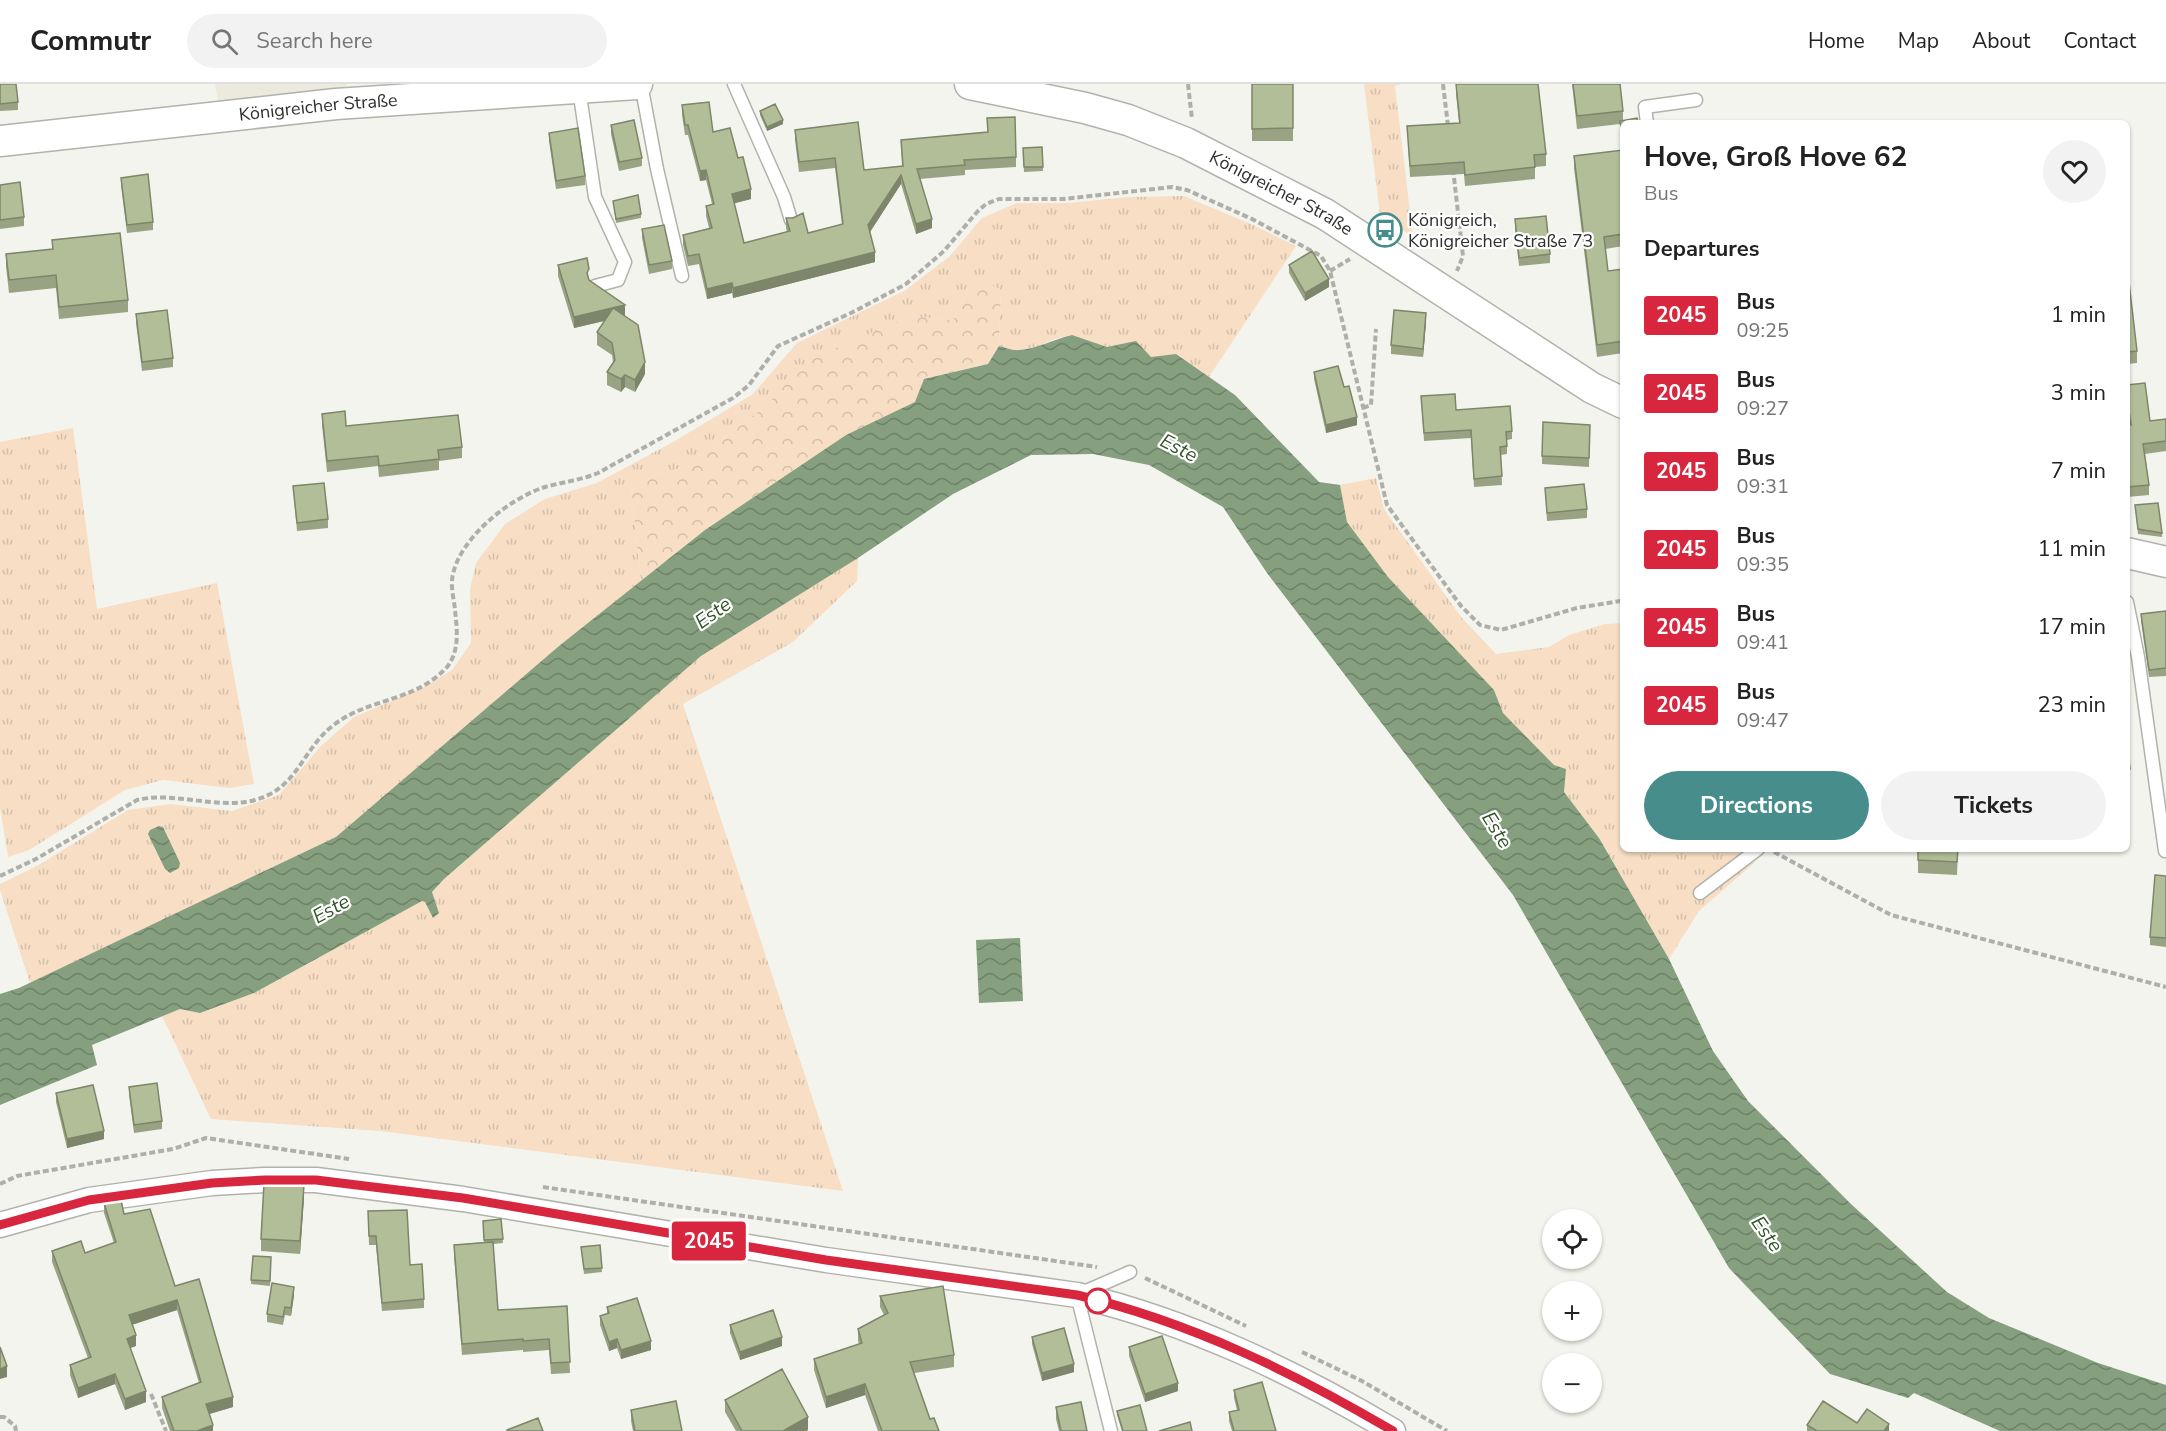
<!DOCTYPE html>
<html lang="en">
<head>
<meta charset="utf-8">
<style>
	body { margin:0; font-family:"Nunito Sans",sans-serif; background:#f2f2f2; color:#222; height:100vh; display:flex; flex-direction:column; font-size:22px; white-space:nowrap }
	* { box-sizing:border-box; margin:0 }
	p { font-size:20px; color:#767676 }
	.icon { flex:none; width:33px; height:33px; fill:none; stroke:currentColor; stroke-width:2; stroke-linecap:round; stroke-linejoin:round }
	.map { position:relative; flex:1; overflow:hidden }
	.side { position:absolute; left:1620px; top:36px; width:510px; height:732px; display:flex; flex-direction:column; background:#fff; border-radius:9px; box-shadow:0 2px 4px #0004 }
	.side>* { flex:none }
	.badge { padding:0 12px; border-radius:4px; font-size:21px; line-height:39px }
	.buttons { position:absolute; left:1542px; top:1125px; display:grid; gap:12px }
	.buttons a { display:grid; place-items:center; width:60px; height:60px; border-radius:50%; background:#fff; box-shadow:0 2px 4px #0004; font-size:30px }
	.map>.badge { position:absolute; translate:-50% -50%; box-shadow:0 0 0 3px #fff }
	h2 { padding:0 24px; font-size:22px; line-height:54px }
	.round { display:grid; place-items:center; flex:none; width:63px; height:63px; border-radius:32px; background:#f2f2f2 }
	.head { display:flex; align-items:center; justify-content:space-between; height:102px; padding:0 24px }
	h1 { font-size:28px; font-weight:700; line-height:45px }
	.button { display:flex; gap:12px; margin-top:auto; padding:12px 24px }
	.button a { flex:1; height:69px; border-radius:36px; background:#468d8c; color:#fff; font-size:24px; font-weight:700; line-height:69px; text-align:center }
	.button a+a { background:#f2f2f2; color:#222 }
	ul { padding:0; list-style:none }
	li { display:flex; align-items:center; gap:18px; height:78px; padding:0 24px }
	li div { flex:1 }
	li b { display:block; font-size:22px }
	li em { font-style:normal }
	li .badge { min-width:66px; font-weight:700; text-align:center }
	header { display:flex; align-items:center; gap:36px; box-sizing:border-box; height:84px; padding:0 30px; background:#fff; border-bottom:2px solid #e0e0e0 }
	header strong { font-size:28px }
	nav { display:flex; gap:33px; margin-inline-start:auto; font-size:21px }
	.search { width:420px; height:54px; background:#f2f2f2; display:flex; align-items:center; gap:15px; box-sizing:border-box; padding:0 21px; border-radius:33px; color:#767676; font-size:22px }
	.map>svg:first-child { display:block }
	.built { fill:#ebeadc }
	.grass { fill:url(#grass-tufts) }
	.forest { fill:url(#forest-crowns) }
	.water { fill:url(#water-waves) }
	.lines { fill:none; stroke-linecap:round; stroke-linejoin:round }
	.service-casing { stroke:#b2b2ac; stroke-width:15 }
	.minor-casing { stroke:#b2b2ac; stroke-width:27 }
	.tertiary-casing { stroke:#b2b2ac; stroke-width:33 }
	.path { stroke:#afafaa; stroke-width:4; stroke-dasharray:6 3; stroke-linecap:butt }
	.service { stroke:#fff; stroke-width:12 }
	.minor { stroke:#fff; stroke-width:24 }
	.tertiary { stroke:#fff; stroke-width:30 }
	.wall { fill:#99a383 }
	.shaded-wall { fill:#7d856a }
	.building { fill:#b2be98; stroke:#7d856a; stroke-width:1.5 }
	.line-casing { stroke:#fff; stroke-width:14 }
	.line { stroke:#d7263d; stroke-width:9 }
	.stop-dot { fill:#fff; stroke:#d7263d; stroke-width:3 }
	.labels { text-anchor:middle; dominant-baseline:central; stroke-width:4.5; stroke-linejoin:round; paint-order:stroke }
	.street-label { font-size:18px; fill:#30302e; stroke:#fff }
	.poi-label { font-size:18px; fill:#30302e; stroke:#fff; text-anchor:start }
	.water-label { font-size:20px; font-style:italic; fill:#325629; stroke:#fff }
</style>
</head>
<body>
<header>
<strong>Commutr</strong>
<div class="search"><svg class="icon" aria-label="search" viewBox="0 0 24 24"><circle cx="10" cy="10" r="6"/><path d="M15 15l6 6"/></svg>Search here</div>
<nav><a>Home</a><a>Map</a><a>About</a><a>Contact</a></nav>
</header>
<div class="map">
<svg width="2166" height="1347" viewBox="0 0 2166 1347">
	<defs>
		<pattern id="grass-tufts" width="24" height="20" patternUnits="userSpaceOnUse" patternTransform="scale(1.5)"><rect width="24" height="20" fill="#f7dec5"/><path d="M3 7l-1-3M5 7V3M7 7l1-3M15 17l-1-3M17 17v-4M19 17l1-3" fill="none" stroke="#d4bfaa"/></pattern>
		<pattern id="forest-crowns" width="20" height="18" patternUnits="userSpaceOnUse" patternTransform="scale(1.5)"><rect width="20" height="18" fill="#f7dec5"/><path d="M2 6a3 3 0 1 1 6 0M12 15a3 3 0 1 1 6 0" fill="none" stroke="#d4bfaa"/></pattern>
		<pattern id="water-waves" width="16" height="10" patternUnits="userSpaceOnUse" patternTransform="scale(1.5)"><rect width="16" height="10" fill="#859f7f"/><path d="M0 5q4-4 8 0t8 0" fill="none" stroke="#6d8268"/></pattern>
	</defs>
	<rect width="100%" height="100%" fill="#f4f4ee"/>
	<path class="built" d="M215,0H346V4L219,21Z"/>
	<path class="grass" d="M1364,0H1401L1395,2L1413,153L1380,131Z
		M1184,112L1253,141L1296,162L1209,293L1176,270L1151,274L1136,258L1107,263L1072,251L1054,255L1042,261L1017,267L999,262L1001,206H968L953,236L911,232L809,276L766,322L686,383L654,391L631,405L641,498L559,562L336,753L30,899L0,806V800L37,782L128,726L170,720L232,727L279,711L321,662L354,633L424,603L452,586L471,559L470,505L476,479L505,440L545,415L597,399L673,358L753,310L797,259L904,207L949,173L982,134L1017,119H1069L1128,113Z
		M73,344L97,525L217,499L254,700L229,704L163,696L125,706L29,766L8,773L0,723V358Z
		M1376,394L1384,425L1461,533L1496,570L1549,563L1569,551L1605,540L1623,539V765H1744L1754,779L1699,827L1669,875L1599,754L1564,708L1554,681L1503,629L1494,606L1388,493L1347,438L1340,401Z
		M858,474L857,497L793,558L683,620L843,1107L380,1047L211,1035L162,932L181,925L200,929L254,909L422,817L425,818L433,833L439,829L432,808L444,795L701,572Z"/>
	<path class="forest" d="M984,197L1001,206L999,262L988,280L924,295L916,318L846,351L705,446L641,498L631,405L654,391L686,383L766,322L808,276L911,232L953,236L968,206Z"/>
	<path class="water" d="M1072,251L1107,263L1136,257L1151,273L1176,270L1235,311L1319,398L1340,401L1347,438L1388,493L1494,606L1503,629L1554,681L1566,685L1564,708L1599,754L1669,875L1713,967L1748,1017L1851,1120L1947,1208L1989,1234L2098,1279L2166,1301V1347H2000L1914,1309L1908,1314L1830,1290L1729,1184L1513,811L1267,489L1223,423L1149,381L1093,370L1031,371L953,410L858,474L701,572L444,795L432,808L439,829L433,834L425,818L422,817L254,909L200,929L180,925L92,961L97,981L0,1021V910L19,904L336,753L559,562L705,446L846,351L915,318L924,295L988,280L999,262C1005,263 1012,267 1019,266C1037,265 1054,255 1072,251Z
		M159,742L163,743L180,779L179,784L170,789L165,785L148,750L150,746Z
		M1020,854L1023,917L979,919L976,856Z"/>
	<g class="lines">
		<defs>
			<path id="service" d="M641,0L657,85L682,192
				M734,0L784,113L791,136
				M579,5L595,113L625,178L618,196L595,202
				M1647,39L1645,23L1696,16
				M2127,518L2138,573L2165,767
				M1700,809L1758,765
				M1111,1347L1077,1211L1130,1188"/>
			<path id="minor" d="M0,1141L89,1116L212,1099L265,1096H316L463,1115L826,1176L1077,1211C1190,1238 1294,1288 1393,1347"/>
			<g id="tertiary">
				<path id="s1" d="M970,0L1085,24L1128,36L1186,59L1325,130L1592,304L1623,319"/>
				<path id="s2" d="M0,57L336,20L637,0"/>
				<path d="M2127,469L2166,478"/>
			</g>
		</defs>
		<use href="#service" class="service-casing"/>
		<use href="#minor" class="minor-casing"/>
		<use href="#tertiary" class="tertiary-casing"/>
		<path class="path" d="M1188,0L1192,35
			M1443,0L1448,42
			M1453,85L1463,172L1457,187
			M1330,187L1350,175
			M1363,324L1371,321L1376,245
			M1774,768L1891,831L2166,903
			M0,792L36,775L137,716C175,707 217,726 255,716C299,704 302,664 335,640C369,614 415,618 447,583C460,567 457,545 455,526C454,515 450,502 453,490C461,453 510,414 545,403C563,398 581,396 598,389L733,314L749,301L778,262L851,229L906,200L944,167L977,128L986,120L999,115H1064L1172,103L1187,106L1252,135L1321,172L1330,187L1387,421L1461,522L1480,541L1501,546L1577,524L1620,517L1623,518
			M0,1100L17,1092L173,1065L206,1054L349,1075
			M543,1103L1097,1183
			M1145,1194L1246,1242
			M1302,1268L1362,1297L1447,1347
			M151,1310L166,1347
			M0,1333H4L15,1342L16,1347"/>
		<use href="#service" class="service"/>
		<use href="#minor" class="minor"/>
		<use href="#tertiary" class="tertiary"/>
	</g>
	<path class="wall" d="M0,0L18,18V26L0,27Z
		M1252,0H1293V57H1252Z
		M1456,0L1546,70V82L1535,83V95L1465,102L1464,90L1410,93L1407,42L1459,39L1456,10Z
		M1572,0H1620L1623,27V162L1605,165L1608,187L1623,185V269L1597,273L1574,84V72L1623,66L1620,40L1577,45Z
		M682,21L713,48L738,74L751,115L734,119L744,159L787,148L786,144V134L808,149L842,141L835,84L799,88L795,56V46L864,86L902,82L901,56L988,48L987,34L1016,73V83L965,86V91L920,95L932,144L916,150L901,100L870,148L875,178L733,214L732,209L707,215L699,180L688,182L683,161V151L709,144L706,132V122L712,120L706,96L700,97L688,51H685L682,31Z
		M760,27L783,40L767,47L760,31Z
		M611,41L642,74V82L619,87L611,50Z
		M549,49L585,92V101L556,105L549,57Z
		M1042,63L1043,87L1024,88L1023,64Z
		M121,94L153,138V146L127,149L121,102Z
		M0,101L24,133V142L0,145Z
		M613,117L641,130V134L616,139Z
		M1515,135L1550,170V179L1519,182L1515,144Z
		M642,145L672,177V185L649,190L642,154Z
		M52,156L128,216V228L59,235L56,204L9,209L6,182V170L52,165Z
		M558,181L589,196L625,232H624L645,290L635,308L625,303L621,308L607,301V288L613,278L612,271L597,261V248L604,237L574,244L558,192Z
		M1289,181L1329,203L1305,217L1289,189Z
		M2127,181L2137,267V279L2127,280Z
		M136,230L173,274V283L142,287L136,239Z
		M1426,238L1423,273L1391,270V261Z
		M1314,288L1344,303L1357,341L1326,349L1314,295Z
		M2127,301L2150,337L2166,335V367L2145,370L2149,401V411L2127,413V341H2130L2127,323Z
		M1421,312L1512,347V355L1507,356V370L1501,371L1502,401L1474,403L1471,354L1424,357Z
		M322,330L346,342L462,363V374L439,377V386L379,393L378,382L327,388L322,341Z
		M1590,341L1589,383L1542,380V372Z
		M293,402L328,435V444L297,447Z
		M1545,404L1587,425V434L1547,437Z
		M2135,421L2162,449V453L2138,450Z
		M2166,527V592L2149,593L2141,537V530Z
		M2127,658L2130,685V697H2127Z
		M1918,765H1958L1957,791L1918,789Z
		M2166,792V863L2150,861V853Z
		M129,1003L162,1037V1045L134,1049L129,1011Z
		M56,1009L104,1055L67,1064L56,1018Z
		M304,1114L300,1170L261,1167V1155Z
		M104,1119L124,1130L175,1202L233,1323L209,1330L213,1347H170L162,1324V1313L199,1299L177,1226L132,1240L136,1262L130,1264L146,1318L125,1326L115,1300L78,1314L70,1291V1281L88,1274L52,1178V1167L85,1169L114,1159L104,1129Z
		M368,1127L410,1181L424,1215V1224L382,1227L376,1161H369Z
		M501,1135L503,1159L493,1160L498,1226L567,1222L570,1289L551,1290L549,1266L523,1268V1266L462,1271L454,1172V1161L484,1158L483,1137Z
		M600,1161L602,1188L584,1190L581,1163Z
		M253,1172L271,1173L270,1202L251,1200Z
		M294,1211L291,1232L285,1231L283,1241L267,1238V1230Z
		M880,1212L954,1271V1283L914,1289L930,1335L939,1347H878L865,1311L826,1324L814,1286V1275L859,1260L858,1257V1245L884,1231L880,1223Z
		M607,1223L651,1266L621,1275L617,1264L609,1267L600,1241V1232L607,1230Z
		M730,1241L782,1262L740,1276L730,1249Z
		M1032,1253L1074,1288L1042,1297L1032,1260Z
		M1129,1263L1178,1307L1145,1318L1129,1272Z
		M1234,1306L1276,1347H1232L1229,1337V1328L1237,1326L1234,1314Z
		M725,1316L808,1346L806,1347H736L725,1328Z
		M1056,1323L1087,1347H1059L1056,1335Z
		M631,1326L682,1347H633L631,1337Z
		M1117,1327L1147,1347H1122L1117,1331Z
		M1857,1339L1889,1347H1807V1341Z"/>
	<path class="shaded-wall" d="M783,36V40L767,47V43Z
		M706,86V96L700,97V87Z
		M901,91V100L868,151V141Z
		M751,105V115L732,120V110Z
		M932,135V144L916,150V140Z
		M875,168V178L733,214V204Z
		M1329,195V203L1305,217V209Z
		M732,199V209L707,215V205Z
		M625,221V232L574,244V233Z
		M1426,229V238L1423,273V265Z
		M645,278V290L635,308V296Z
		M625,291V303L621,308V295Z
		M1357,333V341L1326,349V341Z
		M104,1047V1055L67,1064V1055Z
		M304,1101V1114L300,1170V1157Z
		M294,1203V1211L291,1232V1224Z
		M177,1216V1226L129,1242V1231Z
		M136,1251V1262L127,1265V1255Z
		M782,1253V1262L740,1276V1268Z
		M617,1255V1264L609,1267V1258Z
		M651,1257V1266L621,1275V1266Z
		M1074,1280V1288L1042,1297V1289Z
		M7,1282V1293L0,1295V1285Z
		M115,1290V1300L78,1314V1304Z
		M1178,1299V1307L1145,1318V1310Z
		M865,1300V1311L826,1324V1313Z
		M146,1307V1318L125,1326V1315Z
		M233,1313V1323L206,1331V1320Z
		M808,1333V1346L806,1347H783Z
		M1889,1340V1347H1884Z
		M213,1341V1347H197Z"/>
	<path class="building" d="M0,0H16L18,18L0,20Z
		M1252,0H1293V44L1252,45Z
		M1456,0H1538L1546,70L1534,71L1535,83L1465,91L1464,78L1410,82L1407,42L1460,39Z
		M1573,0H1620L1623,27L1577,32Z
		M709,18L713,48L730,44L738,74L743,73L751,105L732,110L744,159L790,147L786,134H793L803,129L808,149L843,140L835,74L799,78L795,46L858,38L864,86L903,82L901,56L988,48L987,34L1015,33L1016,73L964,76L965,81L917,85L932,135L916,140L901,91L868,141L875,168L733,204L732,199L707,205L699,170L688,172L683,151L712,144L706,122L714,120L706,86L700,87L688,41H685L682,21Z
		M775,20L783,36L767,43L760,27Z
		M1637,34L1638,39H1623V57L1620,37Z
		M634,36L642,74L619,78L611,41Z
		M578,44L585,92L556,97L549,49Z
		M1042,63L1043,83H1024L1023,64Z
		M1623,66V150L1604,153L1608,187L1623,185V257L1597,261L1574,72Z
		M148,90L153,138L127,141L121,94Z
		M20,98L24,133L0,136V101Z
		M638,111L641,130L616,135L613,117Z
		M1546,132L1550,170L1519,174L1515,135Z
		M664,141L672,177L649,181L642,145Z
		M120,149L128,216L59,223L56,191L9,196L6,170L53,165L52,156Z
		M1312,167L1329,195L1305,209L1289,181Z
		M587,174L589,185L587,189L589,196L625,221L574,233L558,181Z
		M2127,181L2137,267L2127,268Z
		M613,224L638,241L645,278L635,296L625,291L621,295L607,288L615,276L612,259L597,248Z
		M167,226L173,274L142,278L136,230Z
		M1394,226L1426,229L1423,265L1391,261Z
		M1338,282L1344,303L1349,302L1357,333L1326,341L1314,288Z
		M2145,299L2150,337L2166,335V357L2143,360L2149,401L2127,403V341H2131L2127,313V301Z
		M1455,310L1456,326L1510,322L1512,347L1506,348L1507,362L1500,363L1502,392L1474,395L1471,346L1424,349L1421,312Z
		M345,327L346,342L458,331L462,363L438,366L439,375L379,382L378,372L327,377L322,330Z
		M1543,338L1590,341L1589,374L1542,372Z
		M324,399L328,435L297,439L293,402Z
		M1584,400L1587,425L1547,429L1545,404Z
		M2158,419L2162,449L2138,445L2135,421Z
		M2166,527V584L2149,586L2141,530Z
		M2127,658L2130,685H2127Z
		M1918,765H1958L1957,778L1918,776Z
		M2155,791L2166,792V854L2150,853Z
		M157,999L162,1037L134,1041L129,1003Z
		M93,1001L104,1047L67,1055L56,1009Z
		M264,1099L304,1101L300,1157L261,1155Z
		M121,1116L124,1130L150,1125L175,1202L199,1195L233,1313L206,1320L213,1341L197,1347H174L162,1313L201,1298L177,1216L129,1231L136,1251L127,1255L146,1307L125,1315L115,1290L78,1304L70,1281L91,1273L52,1167L81,1157L85,1169L116,1158L104,1119Z
		M407,1126L410,1181L422,1180L424,1215L382,1219L376,1152H369L368,1127Z
		M501,1135L503,1155L484,1156L483,1137Z
		M493,1158L498,1226L567,1222L570,1278L551,1279L549,1255L523,1257V1255L462,1260L454,1161Z
		M600,1161L602,1184L584,1185L581,1163Z
		M253,1172L271,1173L270,1197L251,1196Z
		M272,1199L294,1203L291,1224L285,1223L283,1233L267,1230Z
		M943,1202L954,1271L910,1278L930,1335L934,1334L939,1347H882L865,1300L826,1313L814,1275L862,1259L858,1245L888,1229L880,1212Z
		M637,1214L651,1257L621,1266L617,1255L609,1258L600,1232L609,1229L607,1223Z
		M773,1226L782,1253L740,1268L730,1241Z
		M1064,1244L1074,1280L1042,1289L1032,1253Z
		M1162,1252L1178,1299L1145,1310L1129,1263Z
		M0,1263L7,1282L0,1285Z
		M782,1285L808,1333L783,1347H742L725,1316Z
		M1262,1298L1276,1347H1234L1229,1328L1239,1326L1234,1306Z
		M676,1317L682,1347H635L631,1326Z
		M1823,1317L1857,1339L1867,1325L1889,1340L1884,1347H1817L1807,1341Z
		M1081,1318L1087,1347H1061L1056,1323Z
		M1140,1321L1147,1347H1123L1117,1327Z
		M538,1334L543,1347H507V1346Z
		M1190,1338L1192,1347H1159Z"/>
	<g class="lines">
		<defs>
			<path id="line" d="M0,1141L89,1116L212,1099L265,1096H316L463,1114L826,1176L1077,1211C1190,1238 1293,1288 1393,1347"/>
		</defs>
		<use href="#line" class="line-casing"/>
		<use href="#line" class="line"/>
	</g>
	<defs>
		<symbol id="bus-ring" viewBox="-11 -11 22 22"><circle r="9.5" fill="#fff" stroke="#468d8c" stroke-width="1.5"/><path d="M-5-6H5V4H4V6H2V4H-2V6H-4V4H-5ZM-3.5-4V0h7V-4ZM-3.5 1.2v1.5H-2V1.2ZM2 1.2v1.5H3.5V1.2Z" fill="#468d8c"/></symbol>
	</defs>
	<g fill-rule="evenodd">
		<use href="#bus-ring" x="1366" y="127" width="38" height="38"/>
	</g>
	<circle class="stop-dot" cx="1098" cy="1217" r="12"/>
	<g class="labels">
		<g class="street-label">
			<text stroke="none"><textPath href="#s2" startOffset="320">Königreicher Straße</textPath></text>
			<text stroke="none"><textPath href="#s1" startOffset="332">Königreicher Straße</textPath></text>
		</g>
		<g class="poi-label">
			<text x="1408" y="136">Königreich,<tspan x="1408" dy="21">Königreicher Straße 73</tspan></text>
		</g>
		<g class="water-label">
			<text transform="translate(1179 364) rotate(27)">Este</text>
			<text transform="translate(713 529) rotate(-35)">Este</text>
			<text transform="translate(1497 746) rotate(58)">Este</text>
			<text transform="translate(331 825) rotate(-29)">Este</text>
			<text transform="translate(1767 1150) rotate(55)">Este</text>
		</g>
	</g>
</svg>
<div class="buttons">
<a><svg class="icon" aria-label="locate" viewBox="0 0 24 24"><circle cx="12" cy="12" r="6"/><path d="M12 2v4M12 18v4M2 12h4M18 12h4"/></svg></a>
<a>+</a>
<a>−</a>
</div>
<b class="badge" style="left:709px;top:1157px;background:#d7263d;color:#fff">2045</b>
<section class="side">
<div class="head"><div><h1>Hove, Groß Hove 62</h1><p>Bus</p></div><a class="round"><svg class="icon" aria-label="heart" viewBox="0 0 24 24"><path d="M12 20l-8-8c-3-5 5-10 8-4 3-6 11-1 8 4z"/></svg></a></div>
<h2>Departures</h2>
<ul>
<li><span class="badge" style="background:#d7263d;color:#fff">2045</span><div><b>Bus</b><p>09:25</p></div><em>1 min</em></li>
<li><span class="badge" style="background:#d7263d;color:#fff">2045</span><div><b>Bus</b><p>09:27</p></div><em>3 min</em></li>
<li><span class="badge" style="background:#d7263d;color:#fff">2045</span><div><b>Bus</b><p>09:31</p></div><em>7 min</em></li>
<li><span class="badge" style="background:#d7263d;color:#fff">2045</span><div><b>Bus</b><p>09:35</p></div><em>11 min</em></li>
<li><span class="badge" style="background:#d7263d;color:#fff">2045</span><div><b>Bus</b><p>09:41</p></div><em>17 min</em></li>
<li><span class="badge" style="background:#d7263d;color:#fff">2045</span><div><b>Bus</b><p>09:47</p></div><em>23 min</em></li>
</ul>
<div class="button"><a>Directions</a><a>Tickets</a></div>
</section>
</div>
</body>
</html>
